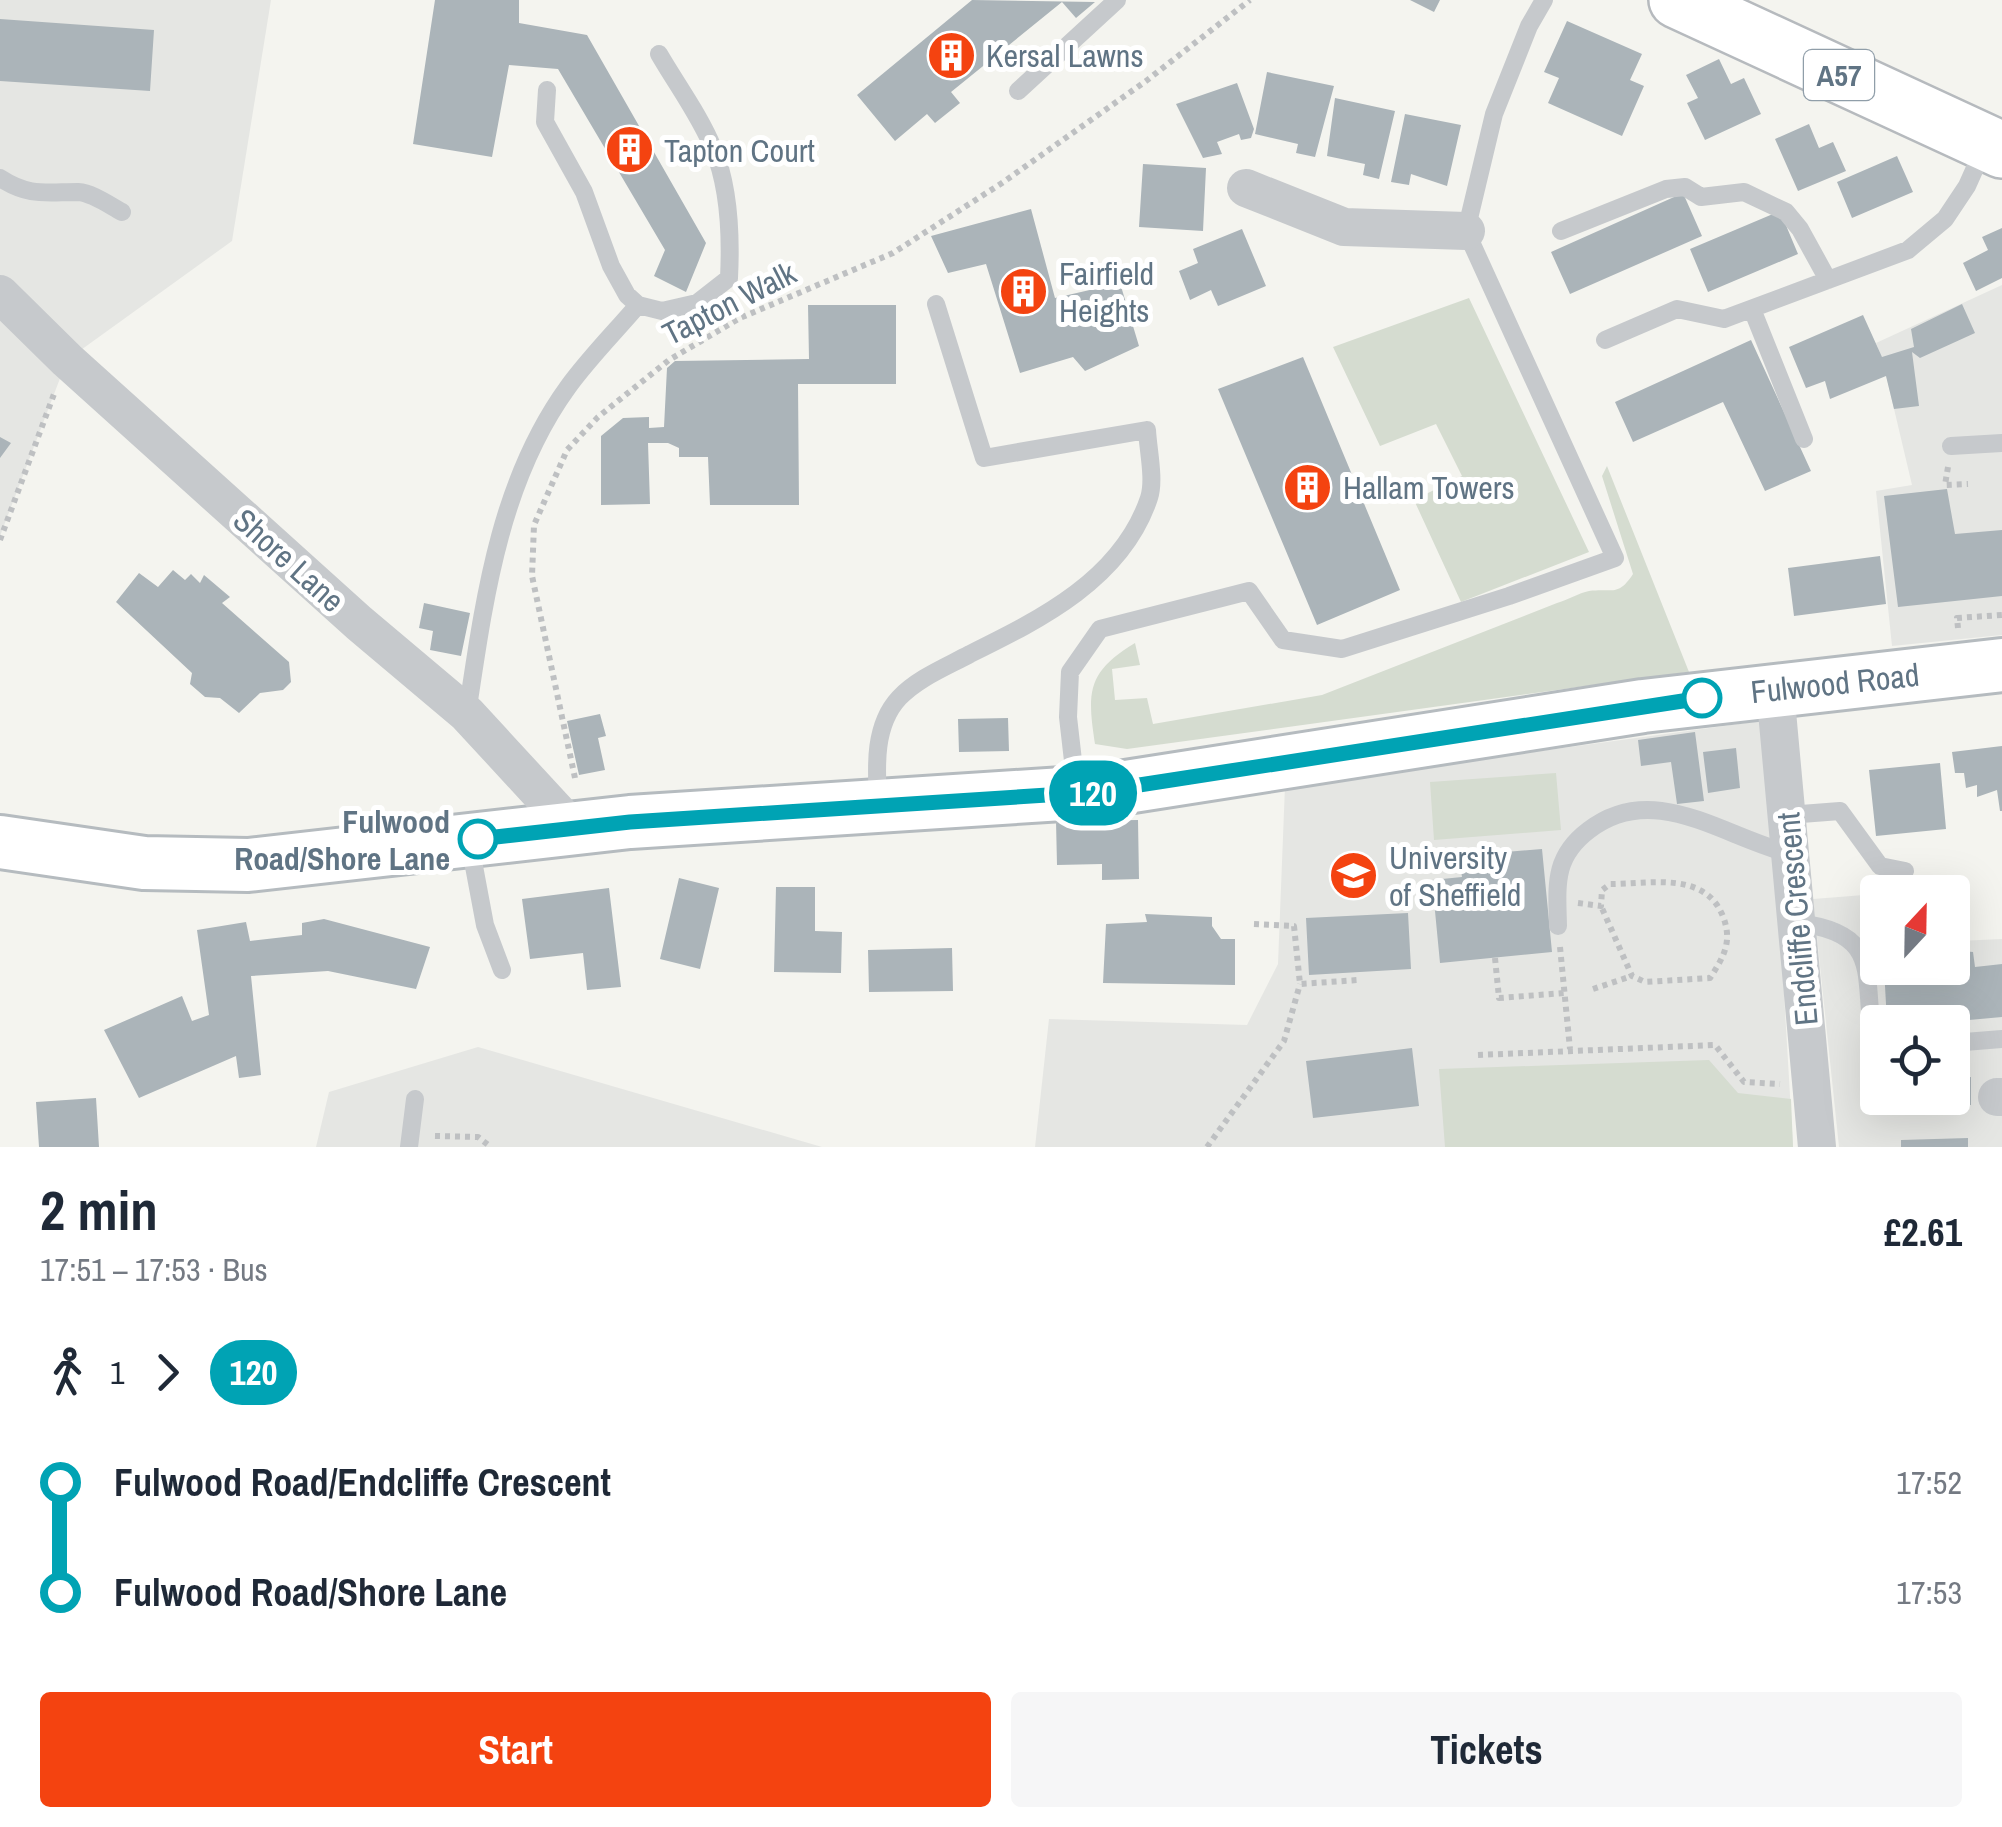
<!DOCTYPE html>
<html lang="en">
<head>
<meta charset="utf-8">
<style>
	body { margin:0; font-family:"Archivo Narrow",sans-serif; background:#f6f6f7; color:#1f2937; height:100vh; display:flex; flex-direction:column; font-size:38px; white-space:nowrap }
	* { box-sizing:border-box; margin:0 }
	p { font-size:32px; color:#747a83 }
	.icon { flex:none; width:55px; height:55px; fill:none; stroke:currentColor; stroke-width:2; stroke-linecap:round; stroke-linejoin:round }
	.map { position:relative; height:1147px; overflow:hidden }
	.sheet { display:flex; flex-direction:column; background:#fff; flex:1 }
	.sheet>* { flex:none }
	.badge { padding:0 20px; border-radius:32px; font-size:35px; line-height:65px }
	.needle { width:65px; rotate:22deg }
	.fabs { position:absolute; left:1860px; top:875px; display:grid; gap:20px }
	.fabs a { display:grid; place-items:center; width:110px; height:110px; border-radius:10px; background:#fff; box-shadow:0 10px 40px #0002; font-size:50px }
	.map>.badge { position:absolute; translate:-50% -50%; box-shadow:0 0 0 5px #fff }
	.legs { display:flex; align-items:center; gap:15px; height:110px; padding:0 40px; font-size:32px }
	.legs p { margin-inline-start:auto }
	.head { display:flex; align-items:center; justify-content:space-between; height:170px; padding:0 40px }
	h1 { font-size:55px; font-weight:800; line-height:75px }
	.cta { display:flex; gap:20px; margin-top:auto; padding:20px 40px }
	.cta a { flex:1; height:115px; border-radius:10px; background:#f44310; color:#fff; font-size:40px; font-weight:800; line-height:115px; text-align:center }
	.cta a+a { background:#f6f6f7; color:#1f2937 }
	ul { padding:0 40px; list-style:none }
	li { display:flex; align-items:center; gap:35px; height:110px; font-size:38px }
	li i { display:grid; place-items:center; width:15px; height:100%; margin:0 12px; background:currentColor }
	li i::after { content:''; width:25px; height:25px; margin:-12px; border:8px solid; border-radius:50%; background:#fff }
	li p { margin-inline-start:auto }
	li:first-child i { background:linear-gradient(#0000 50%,currentColor 0) }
	li:last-child i { background:linear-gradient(currentColor 50%,#0000 0) }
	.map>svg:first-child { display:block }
	.built { fill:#e5e6e3; fill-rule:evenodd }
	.green { fill:#d5dcd0 }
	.building { fill:#abb4b9 }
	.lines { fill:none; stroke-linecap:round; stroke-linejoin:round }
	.secondary-casing { stroke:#b5bbbf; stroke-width:58 }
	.primary-casing { stroke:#b6babe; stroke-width:60 }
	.path { stroke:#bec0c2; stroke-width:6; stroke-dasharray:5 5; stroke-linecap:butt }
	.lane { stroke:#c6c9cc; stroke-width:18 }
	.street { stroke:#c6c9cc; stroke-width:38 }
	.secondary { stroke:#fff; stroke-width:52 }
	.primary { stroke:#fff; stroke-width:55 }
	.line-1-casing { stroke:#fff; stroke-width:22 }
	.line-1 { stroke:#00a3b4; stroke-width:15 }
	.stop-1-dot { fill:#fff; stroke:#00a3b4; stroke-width:5 }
	.labels { text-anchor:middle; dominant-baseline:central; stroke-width:10; stroke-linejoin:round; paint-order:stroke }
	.shield { fill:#fff; stroke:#909ea9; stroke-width:2.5 }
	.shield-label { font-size:30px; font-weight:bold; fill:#607484 }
	.poi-label { font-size:32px; fill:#607484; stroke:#fff; text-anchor:start }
	.street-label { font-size:32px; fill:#607484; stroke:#fff }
	.stop-label { font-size:32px; font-weight:bold; fill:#607484; stroke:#fff; text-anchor:end }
</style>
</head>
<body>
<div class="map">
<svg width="2002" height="1147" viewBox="0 0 2002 1147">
	<rect width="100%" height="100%" fill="#f4f4ef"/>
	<path class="built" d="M0,0H271L232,241L67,360L0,536Z
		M2002,285V635L1892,646L1876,491L1912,485L1882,358L1876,343Z
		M1768,720L1793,1147H1035L1049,1019L1247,1025L1278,964L1285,786Z
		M1955,888L1958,941L2002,939V1147H1839L1813,899L1877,894L1878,968H1952V892H1894ZM1878,1022H1952V1098H1878Z
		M478,1047L822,1147H316L329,1092Z"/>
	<path class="green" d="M1469,298L1589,552L1461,602L1414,500L1462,476L1436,424L1380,446L1333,347Z
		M1607,466L1689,672L1127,749L1095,744C1087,692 1087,672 1135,643L1140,665L1112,669L1115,700L1147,698L1153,724L1322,695L1557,603C1567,600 1579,593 1589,591C1613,588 1618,597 1633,574L1602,476Z
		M1556,773L1561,830L1434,840L1430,782Z
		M1709,1060L1738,1093L1791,1099L1793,1147H1445L1439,1069Z"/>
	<path class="building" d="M435,0H519V23L587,35L706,243L686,292L654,276L665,250L558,69L509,65L492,157L413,144Z
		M972,0L1095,2L1076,18L1062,2L951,92L960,103L935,123L927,114L895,141L857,95Z
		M1410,0H1440L1434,12Z
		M0,19L154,30L150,91L0,81Z
		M1567,21L1642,54L1630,80L1644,86L1622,136L1548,103L1559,78L1544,72Z
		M1719,59L1731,84L1744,78L1761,114L1705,140L1687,103L1698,98L1686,75Z
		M1267,72L1334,86L1315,157L1296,153L1298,144L1255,134Z
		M1237,83L1254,129L1251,138L1241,140L1239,134L1217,142L1222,154L1203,158L1176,104Z
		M1335,98L1395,111L1379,179L1363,175L1365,164L1327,156Z
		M1405,114L1461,125L1447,186L1411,174L1409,185L1391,182Z
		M1809,124L1819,148L1833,142L1846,171L1798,191L1775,139Z
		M1897,156L1913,192L1852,218L1837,182Z
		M1143,164L1206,168L1203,231L1139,227Z
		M1683,193L1702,236L1570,294L1551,252Z
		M1031,209L1055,298L1120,283L1139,346L1085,371L1073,357L1020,373L986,264L948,273L931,236Z
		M1780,211L1798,254L1708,292L1690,249Z
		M2002,228V278L1976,291L1963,263L1988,250L1982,237Z
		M1242,229L1266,286L1218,306L1211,290L1190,300L1179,271L1198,263L1193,249Z
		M1962,304L1975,333L1920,358L1912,352L1919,406L1894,409L1886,376L1830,399L1825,381L1806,388L1789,347L1863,315L1882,357L1914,347L1911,329Z
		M808,305H896V384H798L799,505H710L708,457H679V448L668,443H648L650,504L601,505V436L623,418L649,417V428L664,427L667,368L675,361L809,359Z
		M1751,340L1811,471L1765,491L1723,402L1633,442L1615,402Z
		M1303,357L1400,590L1317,625L1218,389Z
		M0,437L11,443L0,458Z
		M1947,489L1955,534L2002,530V596L1898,607L1884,496Z
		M1880,556L1886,604L1794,616L1788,568Z
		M173,570L185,580L191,574L200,583L204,575L230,597L222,603L289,662L291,682L283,690L260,693L239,713L220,698L205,697L190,684L192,673L116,602L139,573L158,587Z
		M424,603L470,613L461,656L430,650L433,631L419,628Z
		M600,714L606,736L598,738L605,770L579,775L567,721Z
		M1008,718L1009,751L959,752L958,719Z
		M1695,732L1704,801L1677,804L1671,762L1641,766L1638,740Z
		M2002,746V811H2000L1997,790L1977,797V785L1966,788L1964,773H1955L1952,752Z
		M1736,748L1740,788L1708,793L1703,752Z
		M1940,763L1946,829L1876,836L1869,770Z
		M1138,820L1139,879L1102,880V864L1057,865L1056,821Z
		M1542,849L1552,952L1440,963L1432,880L1462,877L1459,856Z
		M679,878L719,888L700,969L660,959Z
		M776,887H815V931L842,932L841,973L774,972Z
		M609,888L621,987L587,990L583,953L530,959L522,899Z
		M1408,913L1411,969L1309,975L1306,918Z
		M1145,914L1212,917V926L1221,939H1235V985L1103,983L1106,924L1147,922Z
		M324,919L430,947L416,989L328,971L251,976L261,1075L239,1078L236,1056L139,1098L104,1030L182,996L192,1021L209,1015L197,930L246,922L250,941L302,935V923Z
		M952,948L953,991L869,992L868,950Z
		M1952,950L1973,952L1975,967L2002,964V1017L1947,1022H1887L1884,968H1952Z
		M1412,1048L1419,1106L1313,1118L1306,1061Z
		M1971,1077V1105L1898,1111V1098H1952V1079Z
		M96,1098L99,1147H39L36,1102Z
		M1968,1138V1147H1901V1140Z"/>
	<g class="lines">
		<defs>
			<path id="secondary" d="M0,842L144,863L248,865L630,822L1094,792L1643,706L2002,665"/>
			<path id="primary" d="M1677,0L2002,150"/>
		</defs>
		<use href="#secondary" class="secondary-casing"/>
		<use href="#primary" class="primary-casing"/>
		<path class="path" d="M1948,467L1945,485L1968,484
			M0,540L54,394
			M1958,628L1957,618L2002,615
			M575,778L532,576L534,525L567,450L598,417L669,360L740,318L893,253L1002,183L1146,81L1250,0
			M1578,903L1601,906L1602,890L1610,884C1649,884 1703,871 1722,914C1733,940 1725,955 1710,978L1645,982L1632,976L1601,906
			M1254,924L1294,926L1300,984L1358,980
			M1560,947L1570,1049
			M1495,958L1499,998L1565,993
			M1593,989L1632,976
			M1478,1055L1715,1045L1744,1082L1780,1084
			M435,1136L478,1137L491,1147
			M1207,1147L1284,1041L1300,984"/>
		<path class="lane" d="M547,90L545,122L584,192L611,266L627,295L638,305L662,311L697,303L729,278C731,238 729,186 713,148C700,116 677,85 659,54
			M1018,91L1117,0
			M0,178C29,197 46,192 78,192C93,193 109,205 122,212
			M1561,231L1666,189L1685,187L1701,197L1744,192L1786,212L1800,229L1828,280
			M1752,309L1804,439
			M1605,340L1677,309L1724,319L1908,250L1945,219L1967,186L1984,148
			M1951,446L2002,443
			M467,714C484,601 499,482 568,387C589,358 615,332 638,305
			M1076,787L1068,717L1070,672L1100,629L1249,591L1283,640L1342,649L1509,596L1615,558L1466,231L1494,114L1529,26L1544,0
			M878,799C876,766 874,725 899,698C918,678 946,667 970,654C1041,619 1122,579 1149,498C1155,480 1148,450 1147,430L984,458L936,304
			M1788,815L1840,811L1880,866L1905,871
			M470,845L485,925L502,970
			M1798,923C1893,934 1856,988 1878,1050
			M1558,926C1557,885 1553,857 1589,830C1654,780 1723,837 1791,854
			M1952,1043L2002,1039
			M409,1147L415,1099"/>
		<path class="street" d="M1246,188L1344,227L1466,231
			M0,294L67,360L359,623L467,714L573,829
			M1775,690L1817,1147
			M1997,1097H2002"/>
		<use href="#secondary" class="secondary"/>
		<use href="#primary" class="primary"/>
	</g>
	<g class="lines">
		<defs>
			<path id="line-1" d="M478,839L630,822L1094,792L1702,698"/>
		</defs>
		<use href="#line-1" class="line-1-casing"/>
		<use href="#line-1" class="line-1"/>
	</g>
	<defs>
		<symbol id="building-disc" viewBox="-11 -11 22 22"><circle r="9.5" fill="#f44310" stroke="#fff"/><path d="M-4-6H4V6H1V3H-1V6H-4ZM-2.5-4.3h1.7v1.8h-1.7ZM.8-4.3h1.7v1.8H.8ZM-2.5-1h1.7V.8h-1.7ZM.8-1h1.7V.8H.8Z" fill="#fff"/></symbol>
		<symbol id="university-disc" viewBox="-11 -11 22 22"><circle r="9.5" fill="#f44310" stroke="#fff"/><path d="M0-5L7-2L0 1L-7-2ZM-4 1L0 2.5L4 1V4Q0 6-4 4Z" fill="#fff"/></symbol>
	</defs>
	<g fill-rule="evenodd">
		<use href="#building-disc" x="924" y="28" width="55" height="55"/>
		<use href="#building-disc" x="602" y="122" width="55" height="55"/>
		<use href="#building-disc" x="996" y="264" width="55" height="55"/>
		<use href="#building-disc" x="1280" y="460" width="55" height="55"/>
		<use href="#university-disc" x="1326" y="848" width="55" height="55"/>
	</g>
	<g class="stop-1-dot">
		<circle cx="1702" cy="698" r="18"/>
		<circle cx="478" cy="839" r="18"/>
	</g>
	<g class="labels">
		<rect class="shield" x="1804" y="50" width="70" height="50" rx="8"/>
		<g class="shield-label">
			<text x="1839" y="75">A57</text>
		</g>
		<g class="poi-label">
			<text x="986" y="55">Kersal Lawns</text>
			<text x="664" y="150">Tapton Court</text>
			<text x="1059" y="273">Fairfield<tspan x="1059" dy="37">Heights</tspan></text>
			<text x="1343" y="487">Hallam Towers</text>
			<text x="1389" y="857">University<tspan x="1389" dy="37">of Sheffield</tspan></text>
		</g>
		<g class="street-label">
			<text transform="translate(729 303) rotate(-27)">Tapton Walk</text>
			<text transform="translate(289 560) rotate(42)">Shore Lane</text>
			<text transform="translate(1835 683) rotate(-6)">Fulwood Road</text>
			<text transform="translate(1797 919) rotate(-95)">Endcliffe Crescent</text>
		</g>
		<g class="stop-label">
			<text x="450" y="821">Fulwood<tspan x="450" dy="37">Road/Shore Lane</tspan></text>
		</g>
	</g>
</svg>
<div class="fabs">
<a><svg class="needle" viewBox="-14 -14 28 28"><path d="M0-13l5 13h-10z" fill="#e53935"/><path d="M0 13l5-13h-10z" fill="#747a83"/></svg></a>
<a><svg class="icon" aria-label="locate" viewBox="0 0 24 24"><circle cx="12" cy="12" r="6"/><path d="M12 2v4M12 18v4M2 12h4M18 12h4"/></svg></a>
</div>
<b class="badge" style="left:1093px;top:793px;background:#00a3b4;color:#fff">120</b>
</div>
<section class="sheet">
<div class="head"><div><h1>2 min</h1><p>17:51 – 17:53 · Bus</p></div><b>£2.61</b></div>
<div class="legs"><svg class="icon" aria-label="walk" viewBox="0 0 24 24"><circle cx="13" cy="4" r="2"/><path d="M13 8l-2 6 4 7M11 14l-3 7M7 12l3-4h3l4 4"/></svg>1<svg class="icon" aria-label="forward" viewBox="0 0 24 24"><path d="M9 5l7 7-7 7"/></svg><b class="badge" style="background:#00a3b4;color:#fff">120</b></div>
<ul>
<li><i style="color:#00a3b4"></i><b>Fulwood Road/Endcliffe Crescent</b><p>17:52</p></li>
<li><i style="color:#00a3b4"></i><b>Fulwood Road/Shore Lane</b><p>17:53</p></li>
</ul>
<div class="cta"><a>Start</a><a>Tickets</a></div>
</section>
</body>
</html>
